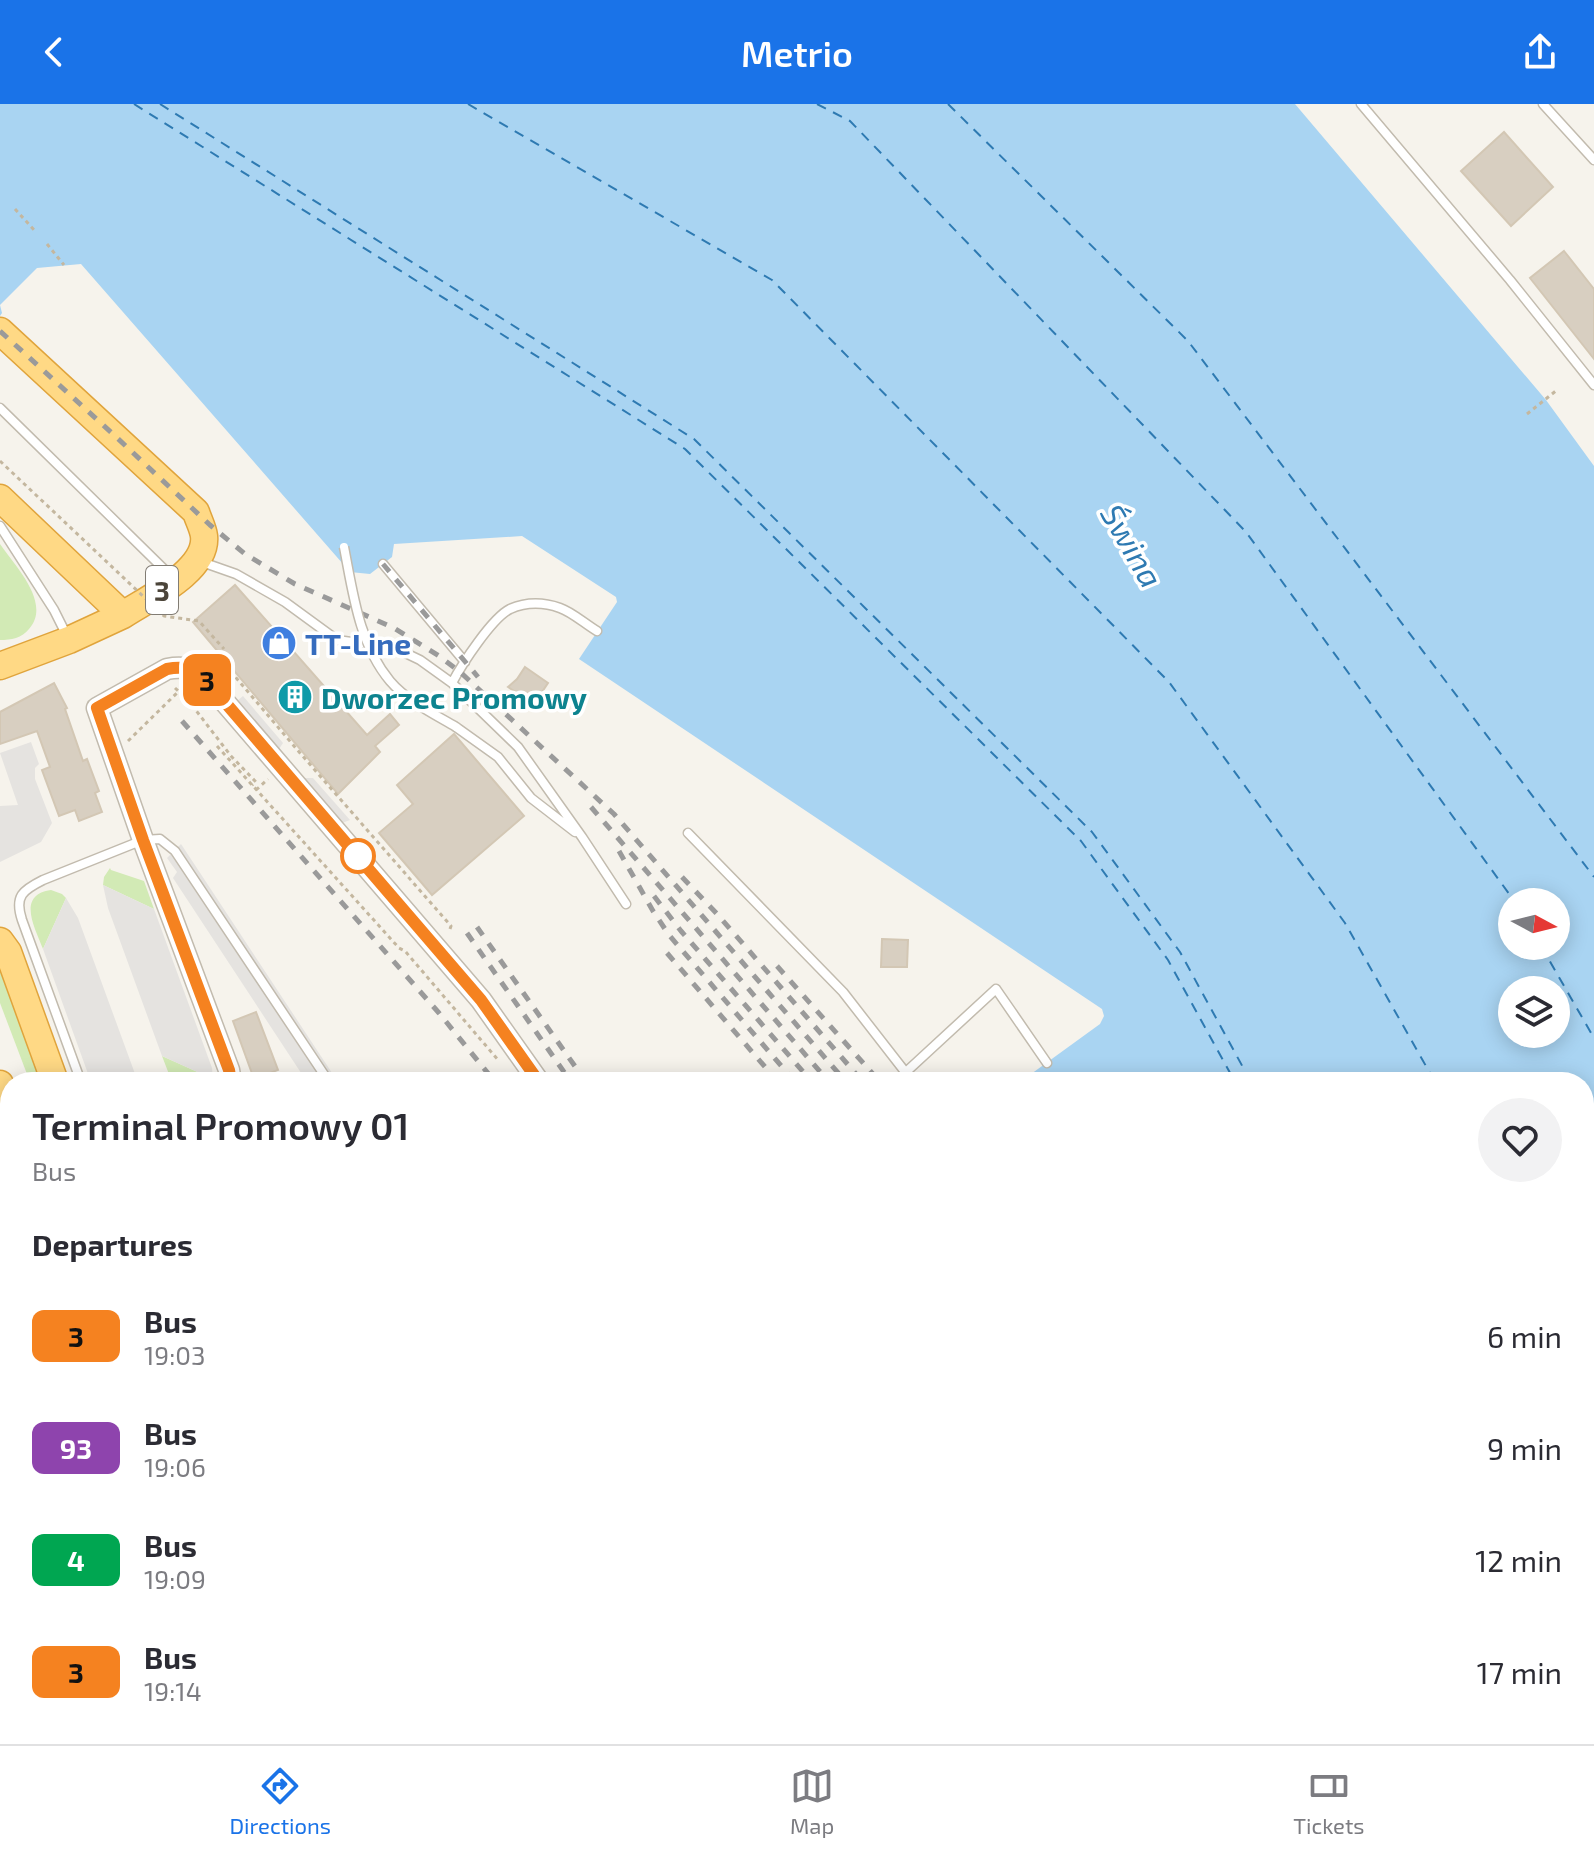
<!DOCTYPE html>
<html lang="en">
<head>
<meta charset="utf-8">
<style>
	body { margin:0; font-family:"Exo 2",sans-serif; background:#f2f2f3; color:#2b2b33; height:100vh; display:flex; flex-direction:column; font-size:30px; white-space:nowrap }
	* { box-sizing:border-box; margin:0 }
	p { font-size:26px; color:#7c7c81 }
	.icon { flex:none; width:44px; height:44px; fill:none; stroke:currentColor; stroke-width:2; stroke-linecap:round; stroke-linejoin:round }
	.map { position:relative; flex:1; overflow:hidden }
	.side { position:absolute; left:0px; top:968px; width:1594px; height:672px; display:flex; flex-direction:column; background:#fff; border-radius:32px 32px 0 0; box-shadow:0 4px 20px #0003 }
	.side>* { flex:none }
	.badge { padding:0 16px; border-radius:12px; font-size:28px; line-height:52px }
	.needle { width:52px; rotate:97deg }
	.fabs { position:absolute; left:1498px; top:784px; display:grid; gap:16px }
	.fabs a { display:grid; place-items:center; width:72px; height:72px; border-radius:50%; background:#fff; box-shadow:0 4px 20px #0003; font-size:40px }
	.map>.badge { position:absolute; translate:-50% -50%; box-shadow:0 0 0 4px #fff }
	h2 { padding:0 32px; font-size:30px; line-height:72px }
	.round { display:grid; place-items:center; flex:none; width:84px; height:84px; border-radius:42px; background:#f2f2f3 }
	.overview { display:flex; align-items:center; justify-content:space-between; height:136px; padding:0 32px }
	h1 { font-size:38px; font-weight:600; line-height:60px }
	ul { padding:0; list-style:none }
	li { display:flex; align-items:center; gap:24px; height:112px; padding:0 32px }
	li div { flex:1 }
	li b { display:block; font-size:30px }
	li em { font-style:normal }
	li .badge { min-width:88px; font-weight:700; text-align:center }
	header { display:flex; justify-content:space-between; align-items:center; height:104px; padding:0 32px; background:#1a73e8; color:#fff; font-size:36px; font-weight:600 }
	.menu { display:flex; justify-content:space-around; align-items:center; height:112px; border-top:2px solid #e1e1e2; background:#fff; font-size:22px; color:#7c7c81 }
	.menu a { display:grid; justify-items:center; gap:4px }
	.menu .on { color:#1a73e8 }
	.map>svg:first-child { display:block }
	.industrial { fill:#e6e2dd }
	.green { fill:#d2eab5 }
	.parking { fill:#e5e3e0 }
	.water { fill:#a9d4f2; fill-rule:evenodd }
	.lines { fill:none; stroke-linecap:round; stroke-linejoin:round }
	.ferry { stroke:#2e7ab2; stroke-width:2; stroke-dasharray:10 8; stroke-linecap:butt }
	.building { fill:#d8cfc1; stroke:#d3c7b4; stroke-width:2 }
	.service-casing { stroke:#c2bbae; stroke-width:11 }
	.tertiary-casing { stroke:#c2bbae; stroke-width:23 }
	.primary-casing { stroke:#e6c16a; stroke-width:29 }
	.trunk-casing { stroke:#e0a43c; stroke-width:29 }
	.path { stroke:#c4b79f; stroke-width:3; stroke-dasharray:4 4; stroke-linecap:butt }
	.service { stroke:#fff; stroke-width:8 }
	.tertiary { stroke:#fff; stroke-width:20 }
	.primary { stroke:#ffe39c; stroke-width:26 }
	.trunk { stroke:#ffd985; stroke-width:26 }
	.rail { stroke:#9a9a9a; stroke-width:5; stroke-dasharray:10 10; stroke-linecap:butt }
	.service-bridge-casing { stroke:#c2bbae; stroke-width:11; stroke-linecap:butt }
	.path-bridge { stroke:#c4b79f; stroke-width:3; stroke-dasharray:4 4; stroke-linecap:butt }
	.service-bridge { stroke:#fff; stroke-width:8 }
	.line-casing { stroke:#fff; stroke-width:18 }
	.line { stroke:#f58220; stroke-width:12 }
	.stop-dot { fill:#fff; stroke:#f58220; stroke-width:4 }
	.labels { text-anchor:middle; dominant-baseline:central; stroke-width:7; stroke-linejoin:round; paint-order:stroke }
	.shield { fill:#fff; stroke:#817c74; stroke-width:2 }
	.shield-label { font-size:28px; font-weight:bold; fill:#4b4439 }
	.shop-label { font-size:30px; font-weight:bold; fill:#366cbe; stroke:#fff; text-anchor:start }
	.culture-label { font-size:30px; font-weight:bold; fill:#0d838f; stroke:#fff; text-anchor:start }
	.water-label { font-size:32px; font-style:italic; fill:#2e7ab2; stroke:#fff }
</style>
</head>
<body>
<header><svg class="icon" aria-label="back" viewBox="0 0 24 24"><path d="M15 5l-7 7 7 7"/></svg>Metrio<svg class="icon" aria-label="share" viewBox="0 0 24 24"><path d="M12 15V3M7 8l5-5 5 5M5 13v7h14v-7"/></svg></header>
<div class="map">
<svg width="1594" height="1640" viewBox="0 0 1594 1640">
	<rect width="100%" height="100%" fill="#f6f3ec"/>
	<path class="industrial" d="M430,1630H814L820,1640H433Z"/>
	<path class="green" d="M0,440C15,462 52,499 29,525C22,534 11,536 0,536Z
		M110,764L111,766L144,777L154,805L103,781L104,773Z
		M51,786L62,790L66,794L43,845C35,824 16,791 51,786Z
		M0,867L41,978H30L0,899Z
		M162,952L213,975L214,978H172Z"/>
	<path class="parking" d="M243,592L283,639L279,645L237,597Z
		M31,638L39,660L35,664V675L52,719L41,738L0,758V702L18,701L0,649Z
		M304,674H313L350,716L342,719Z
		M181,740L338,978H307L173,774L177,768L167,754Z
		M103,781L154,805L212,964L213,975L162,952L108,804Z
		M66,794L78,814L138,978H91L43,845Z
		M165,1630H381L384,1640H169Z"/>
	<path class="water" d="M0,0H1295L1546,296L1594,362V1640H1434L1449,1630H1584V978H1020L1100,920L1104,912L1102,905L579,555L617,498L616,493L522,432L394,440L392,453L370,470L350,468L81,160L37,164L0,201L2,209L0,212ZM1512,798H1556V842H1512ZM1512,886H1556V930H1512Z
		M1121,1630H1246L1253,1640H1108Z"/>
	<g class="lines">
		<path class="ferry" d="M134,0L685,345L1081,737L1168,856L1235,978
			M160,0L694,335L1092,728L1180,848L1251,978
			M468,0L772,176L1169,578L1345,819L1435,978
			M817,0L850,17L1246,428L1515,798
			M948,0L1188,237L1594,773
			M1541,842L1594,934
			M1584,1244L1594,1261
			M1584,1587L1594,1605
			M1584,1615L1594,1634"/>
	</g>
	<path class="building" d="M1504,28L1553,83L1511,122L1461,67Z
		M1564,147L1594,185V255L1530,174Z
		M235,481L367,631L390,610L399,621L375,642L380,648L338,690L193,518Z
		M525,563L548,579L534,600L508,583L517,575Z
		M54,579L67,604L65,605L83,657L87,655L99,687L95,689L102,708L79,717L75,706L59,712L42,666L50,663L37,627L0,640V608Z
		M454,630L524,712L432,791L379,729L413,700L397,681Z
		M882,835L908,836L907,863H881Z
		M256,908L278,966L254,975L233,917Z"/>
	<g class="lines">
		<defs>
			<path id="service" d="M1361,0L1510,176L1594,281
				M1543,0L1594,56
				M0,304L173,474
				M0,422L54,506L68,534
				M199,457L236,470L285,498L337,536L395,544L420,556L452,579L518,643L582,733L626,800
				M383,460L465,558
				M452,579C462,560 492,514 510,505C526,498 543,498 560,504C572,508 585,520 597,527
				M456,623L498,653L531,694L575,728
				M688,729L843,888L913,978
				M906,968L996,885L1047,959
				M81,978L22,816C14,792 23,786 43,776L143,736L160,735L175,747L329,978
				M0,1106L10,1134
				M835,1630L841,1640
				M1284,1630L1292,1640
				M1341,1630L1348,1640
				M1062,1640L1069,1630"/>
			<path id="tertiary" d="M231,978L229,966L143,736L97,604L167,565C183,562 193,564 205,575L481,896L539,978
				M999,1630L1007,1640"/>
			<path id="primary" d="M0,1362L10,1389
				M99,1630L102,1640"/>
			<path id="trunk" d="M0,227L196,408C198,415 203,424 204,432C208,467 147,495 123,511L0,394
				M0,562L69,536L123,511
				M0,837L8,848L55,978
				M0,980L10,1007
				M0,1540L10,1567
				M33,1630L37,1640
				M358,1630L362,1640
				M399,1630L402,1640"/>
		</defs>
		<use href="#service" class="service-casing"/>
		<use href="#tertiary" class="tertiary-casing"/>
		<use href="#primary" class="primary-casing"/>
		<use href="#trunk" class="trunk-casing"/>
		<path class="path" d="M15,105L35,127
			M47,140L64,161
			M1527,310L1557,286
			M215,549L300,649L451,822L449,828
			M175,584L188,596L231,652L256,678L252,681
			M128,637L179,587
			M217,642L399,844L405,847L499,957
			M256,686L268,675
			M0,1177L10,1204
			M0,1279L10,1303
			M133,1630L137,1640
			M1029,1630L1035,1640"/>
		<use href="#service" class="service"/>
		<use href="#tertiary" class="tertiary"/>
		<use href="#primary" class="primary"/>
		<use href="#trunk" class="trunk"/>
		<path class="rail" d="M0,227L113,330L210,421L245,450L295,480L394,524L439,552L459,567L614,710L846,978
			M383,460L478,573
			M182,617L439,909L495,978
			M591,703L829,978
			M619,747L653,807L669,831L795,978
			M682,773L718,811L863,978
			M654,792L681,827L812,978
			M477,823L586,978
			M467,829L571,978
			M667,849L778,978
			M777,862L880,978
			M945,1630L952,1640
			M963,1630L970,1640
			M992,1630L995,1640
			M1020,1630L1022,1640"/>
		<defs>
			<path id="service-bridge" d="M344,443C353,489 359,540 390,577C407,597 434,610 456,623
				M964,1640L969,1630"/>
		</defs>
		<use href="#service-bridge" class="service-bridge-casing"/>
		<path class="path-bridge" d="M0,357L164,512L199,517L224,545
			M0,1378L10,1374"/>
		<use href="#service-bridge" class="service-bridge"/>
	</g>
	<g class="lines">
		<defs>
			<path id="line" d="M231,978L229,966L143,736L97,604L167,565C183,562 193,564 205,575L481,896L539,978"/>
		</defs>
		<use href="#line" class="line-casing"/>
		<use href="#line" class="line"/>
	</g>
	<defs>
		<symbol id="shop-disc" viewBox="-11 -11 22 22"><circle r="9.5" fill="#3f7fe0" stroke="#fff"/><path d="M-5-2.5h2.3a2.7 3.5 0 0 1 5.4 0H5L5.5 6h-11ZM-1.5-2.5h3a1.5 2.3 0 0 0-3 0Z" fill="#fff"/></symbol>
		<symbol id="building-disc" viewBox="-11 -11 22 22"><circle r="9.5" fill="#0f9aa8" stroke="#fff"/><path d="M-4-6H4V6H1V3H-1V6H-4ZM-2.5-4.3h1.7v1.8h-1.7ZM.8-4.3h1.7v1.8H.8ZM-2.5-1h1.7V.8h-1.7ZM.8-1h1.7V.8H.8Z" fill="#fff"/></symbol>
	</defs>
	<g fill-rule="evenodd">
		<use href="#shop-disc" x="259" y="519" width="40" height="40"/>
		<use href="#building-disc" x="275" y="573" width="40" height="40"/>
	</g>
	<circle class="stop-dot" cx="358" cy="752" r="16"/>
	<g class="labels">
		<rect class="shield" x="146" y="462" width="32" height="48" rx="6"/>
		<g class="shield-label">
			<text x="162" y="486">3</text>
		</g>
		<g class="shop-label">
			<text x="305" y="539">TT-Line</text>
		</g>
		<g class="culture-label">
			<text x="321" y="593">Dworzec Promowy</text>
		</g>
		<g class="water-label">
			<text transform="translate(1133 441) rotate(60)">Świna</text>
		</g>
	</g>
</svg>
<div class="fabs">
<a><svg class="needle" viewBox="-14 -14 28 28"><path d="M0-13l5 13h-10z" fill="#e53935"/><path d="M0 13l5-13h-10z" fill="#7c7c81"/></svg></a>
<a><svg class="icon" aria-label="layers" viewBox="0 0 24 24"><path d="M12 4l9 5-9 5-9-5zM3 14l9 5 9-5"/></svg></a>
</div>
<b class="badge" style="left:207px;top:576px;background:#f58220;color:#111">3</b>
<section class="side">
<div class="overview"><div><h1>Terminal Promowy 01</h1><p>Bus</p></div><a class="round"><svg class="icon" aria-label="heart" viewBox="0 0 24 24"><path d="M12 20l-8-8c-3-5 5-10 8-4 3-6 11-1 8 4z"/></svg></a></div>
<h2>Departures</h2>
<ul>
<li><span class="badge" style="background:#f58220;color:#111">3</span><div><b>Bus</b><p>19:03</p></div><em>6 min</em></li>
<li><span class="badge" style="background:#8e44ad;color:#fff">93</span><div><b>Bus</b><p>19:06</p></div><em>9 min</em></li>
<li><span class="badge" style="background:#00a651;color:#fff">4</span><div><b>Bus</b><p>19:09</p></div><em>12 min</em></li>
<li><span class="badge" style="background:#f58220;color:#111">3</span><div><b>Bus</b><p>19:14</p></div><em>17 min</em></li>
</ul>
</section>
</div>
<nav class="menu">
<a class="on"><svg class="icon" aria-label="directions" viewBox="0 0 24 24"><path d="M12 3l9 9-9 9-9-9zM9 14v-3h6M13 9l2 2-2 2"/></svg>Directions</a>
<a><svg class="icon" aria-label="map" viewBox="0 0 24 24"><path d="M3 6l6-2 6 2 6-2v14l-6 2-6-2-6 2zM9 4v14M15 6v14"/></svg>Map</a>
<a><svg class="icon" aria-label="tickets" viewBox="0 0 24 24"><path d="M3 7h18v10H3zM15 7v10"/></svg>Tickets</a>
</nav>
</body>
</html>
